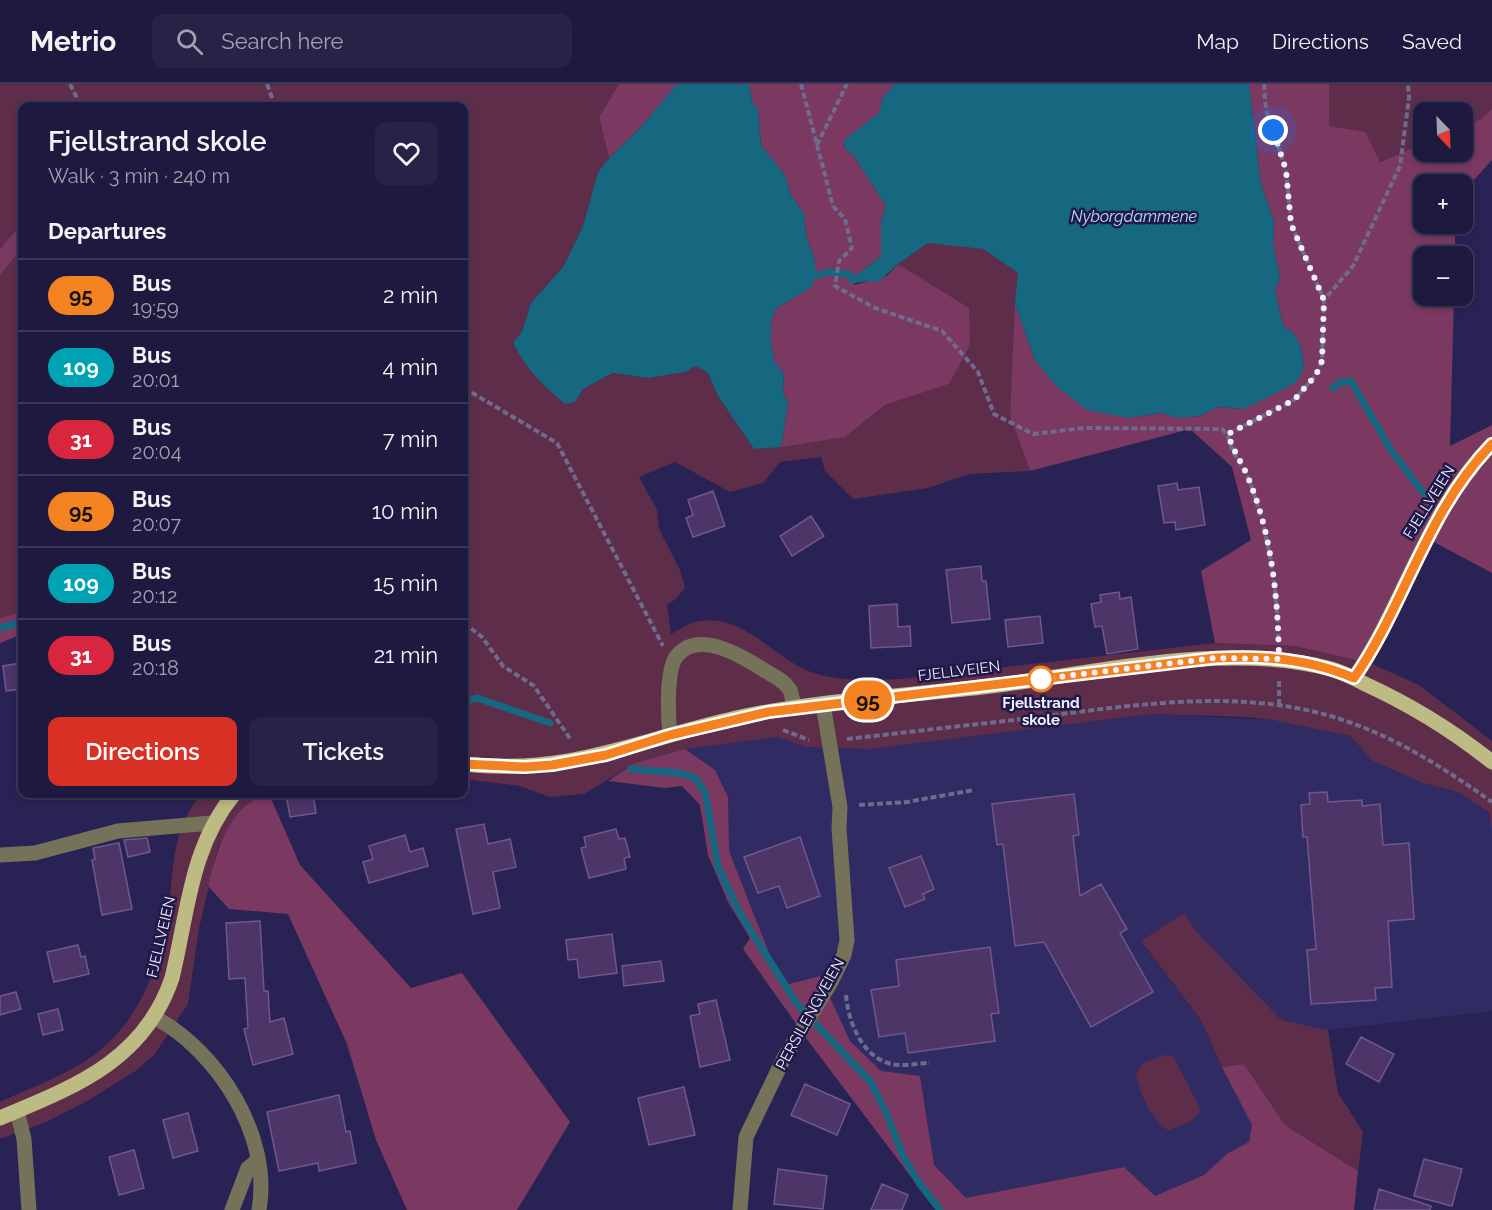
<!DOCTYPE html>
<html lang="en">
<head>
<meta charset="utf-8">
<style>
	body { margin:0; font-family:Raleway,sans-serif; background:#262346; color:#f1f3f6; height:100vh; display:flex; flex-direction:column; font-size:22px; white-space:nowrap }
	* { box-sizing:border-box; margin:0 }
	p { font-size:20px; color:#a1a1b0 }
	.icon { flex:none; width:33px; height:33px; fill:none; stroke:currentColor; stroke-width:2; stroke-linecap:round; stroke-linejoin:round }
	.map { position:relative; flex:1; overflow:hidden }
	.details { position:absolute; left:18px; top:18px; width:450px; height:696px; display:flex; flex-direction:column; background:#1e1a3f; border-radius:12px; box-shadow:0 3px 9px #0003,0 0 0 2px #3c3859 }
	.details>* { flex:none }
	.badge { padding:0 12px; border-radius:20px; font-size:21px; line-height:39px }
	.needle { width:39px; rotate:157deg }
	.controls { position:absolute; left:1413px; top:18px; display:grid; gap:12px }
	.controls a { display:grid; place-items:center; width:60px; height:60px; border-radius:12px; background:#1e1a3f; box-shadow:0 3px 9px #0003,0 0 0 2px #3c3859; font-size:30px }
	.you { position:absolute; width:30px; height:30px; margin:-15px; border:4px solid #fff; border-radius:50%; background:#1a73e8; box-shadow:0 0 0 9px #1a73e833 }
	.map>.badge { position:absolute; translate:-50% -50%; box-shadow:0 0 0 3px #fff }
	h2 { padding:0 30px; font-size:22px; line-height:54px }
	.round { display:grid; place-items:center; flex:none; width:63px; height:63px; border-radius:12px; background:#262346 }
	.overview { display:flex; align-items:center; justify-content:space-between; height:102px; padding:0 30px }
	h1 { font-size:28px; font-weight:600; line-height:45px }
	.action { display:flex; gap:12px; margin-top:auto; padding:12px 30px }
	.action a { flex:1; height:69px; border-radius:12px; background:#d93025; color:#fff; font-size:24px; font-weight:600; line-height:69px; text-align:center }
	.action a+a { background:#262346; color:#f1f3f6 }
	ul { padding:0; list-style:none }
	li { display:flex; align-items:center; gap:18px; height:72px; padding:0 30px; border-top:2px solid #3c3859 }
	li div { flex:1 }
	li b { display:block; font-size:22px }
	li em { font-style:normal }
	li .badge { min-width:66px; font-weight:700; text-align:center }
	header { display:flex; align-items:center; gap:36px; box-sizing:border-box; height:84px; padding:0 30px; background:#1e1a3f; border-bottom:2px solid #3c3859 }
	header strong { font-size:28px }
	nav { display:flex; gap:33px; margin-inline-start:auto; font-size:21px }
	.search { width:420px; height:54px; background:#262346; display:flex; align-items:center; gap:15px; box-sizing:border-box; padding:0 21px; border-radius:12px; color:#a1a1b0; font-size:22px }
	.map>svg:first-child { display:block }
	.built { fill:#312b64 }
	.green { fill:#5e2d4a }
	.forest { fill:#7b3961 }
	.water { fill:#166780 }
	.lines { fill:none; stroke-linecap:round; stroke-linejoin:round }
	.stream { stroke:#166780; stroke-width:7 }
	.building { fill:#4d3567; stroke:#70578c; stroke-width:1.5 }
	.path { stroke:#6e6b8f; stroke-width:4; stroke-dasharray:6 3; stroke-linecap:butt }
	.minor { stroke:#747359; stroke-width:15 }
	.major { stroke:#bdba83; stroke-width:15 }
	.line-casing { stroke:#fff; stroke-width:14 }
	.line { stroke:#f58220; stroke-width:9 }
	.walk { stroke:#f0f1fd; stroke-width:6; stroke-dasharray:0 10.8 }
	.stop-dot { fill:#fff; stroke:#f58220; stroke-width:3 }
	.labels { text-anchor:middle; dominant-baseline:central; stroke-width:5; stroke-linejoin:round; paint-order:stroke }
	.street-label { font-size:15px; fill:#f0f1fd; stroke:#1f1849 }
	.stop-label { font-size:15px; font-weight:bold; fill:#f0f1fd; stroke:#1f1849 }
	.water-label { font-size:16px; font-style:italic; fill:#b3e1f3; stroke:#1f1849 }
</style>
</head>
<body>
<header>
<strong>Metrio</strong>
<div class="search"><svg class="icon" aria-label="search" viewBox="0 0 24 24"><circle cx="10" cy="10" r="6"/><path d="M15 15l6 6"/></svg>Search here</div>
<nav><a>Map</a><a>Directions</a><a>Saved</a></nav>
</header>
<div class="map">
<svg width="1492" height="1126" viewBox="0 0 1492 1126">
	<rect width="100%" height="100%" fill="#282354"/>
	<path class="built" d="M1151,630L1273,636L1350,652L1373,677L1423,699L1458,708L1490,728L1492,748V927L1328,946L1281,937L1196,847L1184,829L1141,858L1201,936L1252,1041L1249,1058L1228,1069L1204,1091L1155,1112L1124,1083L966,1115L934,1081L920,992L881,988L850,957L820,892L782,903L729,767L728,713L715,686L685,665L778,653L791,656L1083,638Z"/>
	<path class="green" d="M0,0H619L599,33L609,74L598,88L583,142L563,183L531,219L522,248L513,258C525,285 543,300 565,320L575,318L583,305L613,289L649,294L685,288L695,282L708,289L718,312L754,365L845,353L885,321L949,300L968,224L898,180L929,158L983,165L1018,189L1010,332L1030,387L969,390L928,404L853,415L825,387L821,373L780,378L763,399L730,408L675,378L639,393L657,426L659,445L680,486L685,503L677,514L667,521L671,550C680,546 689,538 700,537C745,530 775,576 814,589C843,598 871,596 901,595L1215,559L1295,562L1372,580L1419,601L1492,657V748L1489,728L1458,708L1423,699L1373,677L1350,652L1273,636L1247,633L1151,630L870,665L807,663L777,653L685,665L635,679L584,710L549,713L520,702L464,695V22H22V139L0,165Z
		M1328,0H1492V25L1481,35L1463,42L1462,28H1424L1423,59L1379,78L1329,42Z
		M22,165V528L0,534V191Z
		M202,710H267L254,715L218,764L199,844L188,920L154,971L137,986L89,1016L46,1038L0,1055V1018C30,1004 67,991 94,971C147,931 165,866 171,803C174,770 178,734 202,710Z
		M1184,829L1196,847L1281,936L1328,946L1338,1009L1363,1048L1358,1087L1285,1041L1244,980L1222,983L1201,936L1141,857Z
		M1165,971L1173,972L1201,1026L1190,1038L1168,1046C1152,1037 1138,1007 1136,989L1143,979Z"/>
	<path class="forest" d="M619,0H677L639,45L609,74L599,33Z
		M749,0H895L883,13L879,29L844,57L845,65L853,71L886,122L881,137V172L858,190L854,201L887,192L898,180L969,224L970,261L949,300L885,321L845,353L781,363L788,320L783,307L784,290L774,277L771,258V240L775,225L812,203L815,177L806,151L804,130L791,111L785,91L761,61L758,26L752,17Z
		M1249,0H1329V42L1365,48L1380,78L1423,59L1424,68H1462L1463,42L1481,35L1492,25V76L1463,108L1462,100H1424V140H1455V172H1424V212H1454L1450,362L1492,341V489L1434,458L1372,580L1295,562L1215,559L1201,487L1251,456L1232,383L1190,345L1030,387L1010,332L1015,220L1035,276L1128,334L1161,329L1178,334L1200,332L1217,323L1244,325L1304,284L1301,263L1296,252L1283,241L1279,225L1275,205L1280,195L1273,159L1274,138L1261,100Z
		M22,139V165L0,191V165Z
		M22,528V550L0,559V534Z
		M685,665L715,686L728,713L729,767L782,902L820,892L850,957L881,987L920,992L934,1081L966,1114L1124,1083L1155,1112L1204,1091L1228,1069L1249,1058L1252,1041L1222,983L1244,980L1285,1041L1358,1087L1354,1126H936L812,962L743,865L750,854L728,818L708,771L700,721L682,702L665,704L608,697L635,679Z
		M269,710L300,781L411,904L462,889L570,1038L517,1126H407L376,1056L347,960L288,830L229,825L208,802C217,768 229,719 269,710Z"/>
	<path class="water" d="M677,0H749L752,17L758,26L761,61L785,91L791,111L804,130L806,151L815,177L816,191L812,203L775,225L771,240V258L774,277L784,290L783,307L788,320L781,363L754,365L718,312L708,289L695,282L685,288L649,294L613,289L583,305L575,318L565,320C543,301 525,285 513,258L522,248L531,219L563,183L583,142L598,88L609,74L639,45Z
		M895,0H1249L1261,100L1274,138L1273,159L1280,195L1275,205L1279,225L1283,241L1296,252L1301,263L1304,284L1296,299L1244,325L1217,323L1200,332L1178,334L1161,329L1128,334L1087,326L1055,301L1035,276L1015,220L1018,189L983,165L928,159L898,180L879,198L869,197L848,200L850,191L858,190L881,172V137L886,122L853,71L845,65L844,56L879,29L883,13Z"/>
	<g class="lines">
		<path class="stream" d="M816,191L831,188L850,191
			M1333,304L1341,298L1351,297L1391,366L1424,410
			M0,544L22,538
			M464,618L477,614L550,639
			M631,685L680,689L695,694L705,708L718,783L741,831L797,920L870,997L886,1028L903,1072L919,1099L940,1126"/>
	</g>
	<path class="building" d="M1177,399L1178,406L1199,403L1205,441L1176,446L1175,438L1164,439L1158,402Z
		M713,407L725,442L693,453L686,434L693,431L688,416Z
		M811,432L824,452L792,472L780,452Z
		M981,482L982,497H986L990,535L952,539L946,486Z
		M1119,508L1120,515L1131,513L1138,565L1107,570L1102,542L1095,543L1091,520L1101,518L1100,511Z
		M897,520L898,543L910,542L911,562L871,564L869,522Z
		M1040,532L1043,559L1008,563L1005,536Z
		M22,579V605L6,607L3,582Z
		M1327,708L1328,718L1362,716V722L1380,720L1383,761L1409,759L1414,835L1388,837L1392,903L1375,904L1376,916L1311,920L1307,866L1316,865L1307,753H1303L1301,721L1310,720L1309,709Z
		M286,710H313L316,729L290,733Z
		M1074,710L1079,751L1073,752L1080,812L1101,800L1127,845L1120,849L1153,908L1091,943L1044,858L1015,862L1003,760L997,761L992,720Z
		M484,740L488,760L510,755L516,783L493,788L500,824L473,830L456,745Z
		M616,745L619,755L625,754L630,773L624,774L626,785L589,794L581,764L586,763L584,753Z
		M405,751L410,768L423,764L428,782L369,799L363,778L373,775L369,762Z
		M800,753L820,812L787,824L779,802L758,809L744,773Z
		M147,754L150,768L128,773L124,756Z
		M119,759L132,825L102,831L92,776L95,775L93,764Z
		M921,772L934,805L923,810L925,815L905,823L889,784Z
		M260,837L264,907H268L270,938L284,934L293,970L253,981L244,945L248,944L245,894L229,895L226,839Z
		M612,850L617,889L579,894L577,875L568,876L566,856Z
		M78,861L81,873L85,872L89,890L54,898L47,868Z
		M990,863L999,929L991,930L995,957L908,969L905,949L879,953L871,906L899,902L896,876Z
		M661,877L664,897L624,902L622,882Z
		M16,908L21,925L0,931V912Z
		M716,916L730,976L700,983L690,932L700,930L698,920Z
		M58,925L63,946L43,951L38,930Z
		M1361,953L1394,970L1379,998L1346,980Z
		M805,1000L850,1020L837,1051L791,1031Z
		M684,1003L695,1051L649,1061L638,1014Z
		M339,1011L346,1048L350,1047L356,1079L319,1087L318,1079L279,1087L267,1028Z
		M188,1029L198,1067L173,1074L163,1036Z
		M134,1066L144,1104L119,1111L109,1073Z
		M1424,1075L1462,1085L1452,1122L1414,1112Z
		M778,1085L827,1092L823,1125L774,1120Z
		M882,1100L908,1111L902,1126H871Z
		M1379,1105L1431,1122L1430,1126H1374Z"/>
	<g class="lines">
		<path class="path" d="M70,0L81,22
			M267,0L275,22
			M801,0L833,122L845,135L852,164L839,177L835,202L875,224L942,247L978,288L994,330L1033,350L1084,344L1222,345C1230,352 1229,360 1234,369C1239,379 1246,388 1250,398C1268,449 1278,504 1278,558
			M1264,0L1266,26L1286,86L1291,140L1324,216
			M817,61L847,0
			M464,304L557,359L663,562
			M1228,350L1294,316L1316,291L1322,277L1324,216L1353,182L1400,82L1409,14L1408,0
			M464,539L482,553L503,582L534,602L571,656
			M1279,621V595
			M783,646L809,656
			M847,655C908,648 970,641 1031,634C1135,621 1245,602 1346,637C1399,655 1447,686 1492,718
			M859,721L907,718L974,706
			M846,911C848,937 862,974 892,980C903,983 918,979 930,979"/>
		<path class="minor" d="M1354,594C1405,519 1426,427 1492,360
			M670,651C668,633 666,588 676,573C698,544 743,573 764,586C773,592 784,596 790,606C792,611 793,618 794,624
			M0,771L35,769L118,747L212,739
			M154,933C218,967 272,1052 259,1126
			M17,1027L24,1055L29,1126
			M232,1126L248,1084L258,1076
			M740,1126L746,1053L784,974L831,898L844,871L847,856L839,744L840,723L823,620"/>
		<path class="major" d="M464,680C568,692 638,656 736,634C819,616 906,612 991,602C1098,589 1226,557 1331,585C1342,588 1354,594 1365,600C1411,621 1453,647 1492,678
			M0,1034C74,1003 144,977 172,894C188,828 190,764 234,710"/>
	</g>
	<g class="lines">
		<defs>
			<path id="line" d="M464,680L525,683L552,681L606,671L670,651L768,628L1215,574C1263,571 1311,575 1354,594C1406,519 1426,428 1492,360"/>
		</defs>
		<use href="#line" class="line-casing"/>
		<use href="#line" class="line"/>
		<path class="walk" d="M1041,595L1215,574L1279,575C1278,515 1272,452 1249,396C1243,380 1233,367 1228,350L1294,316L1316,291L1322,277L1324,216L1291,140L1286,86L1273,46"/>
	</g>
	<circle class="stop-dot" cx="1041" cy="595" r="12"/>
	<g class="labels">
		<g class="street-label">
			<text transform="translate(1429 418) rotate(-58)">FJELLVEIEN</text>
			<text transform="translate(959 587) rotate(-7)">FJELLVEIEN</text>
			<text transform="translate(161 853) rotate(-77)">FJELLVEIEN</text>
			<text transform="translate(810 930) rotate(-61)">PERSILENGVEIEN</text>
		</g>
		<g class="stop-label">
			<text x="1041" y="619">Fjellstrand<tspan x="1041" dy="17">skole</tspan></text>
		</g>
		<g class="water-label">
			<text x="1134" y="132">Nyborgdammene</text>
		</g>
	</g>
</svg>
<div class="controls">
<a><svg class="needle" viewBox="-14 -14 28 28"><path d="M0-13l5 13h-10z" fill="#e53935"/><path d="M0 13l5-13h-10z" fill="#a1a1b0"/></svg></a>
<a>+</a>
<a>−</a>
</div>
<div class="you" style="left:1273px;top:46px"></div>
<b class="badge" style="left:868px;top:616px;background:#f58220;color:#111">95</b>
<section class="details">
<div class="overview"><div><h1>Fjellstrand skole</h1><p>Walk · 3 min · 240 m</p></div><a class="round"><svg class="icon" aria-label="heart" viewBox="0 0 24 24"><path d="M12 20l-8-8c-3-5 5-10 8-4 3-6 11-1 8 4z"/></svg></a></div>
<h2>Departures</h2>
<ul>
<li><span class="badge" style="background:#f58220;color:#111">95</span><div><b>Bus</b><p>19:59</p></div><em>2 min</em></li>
<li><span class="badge" style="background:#00a3b4;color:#fff">109</span><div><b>Bus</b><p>20:01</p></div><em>4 min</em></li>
<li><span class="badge" style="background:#d7263d;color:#fff">31</span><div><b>Bus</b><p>20:04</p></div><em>7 min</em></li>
<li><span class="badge" style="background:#f58220;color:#111">95</span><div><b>Bus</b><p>20:07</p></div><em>10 min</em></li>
<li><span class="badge" style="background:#00a3b4;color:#fff">109</span><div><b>Bus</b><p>20:12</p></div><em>15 min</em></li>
<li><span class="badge" style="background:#d7263d;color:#fff">31</span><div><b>Bus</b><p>20:18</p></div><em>21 min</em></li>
</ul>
<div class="action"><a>Directions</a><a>Tickets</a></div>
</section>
</div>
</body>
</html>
